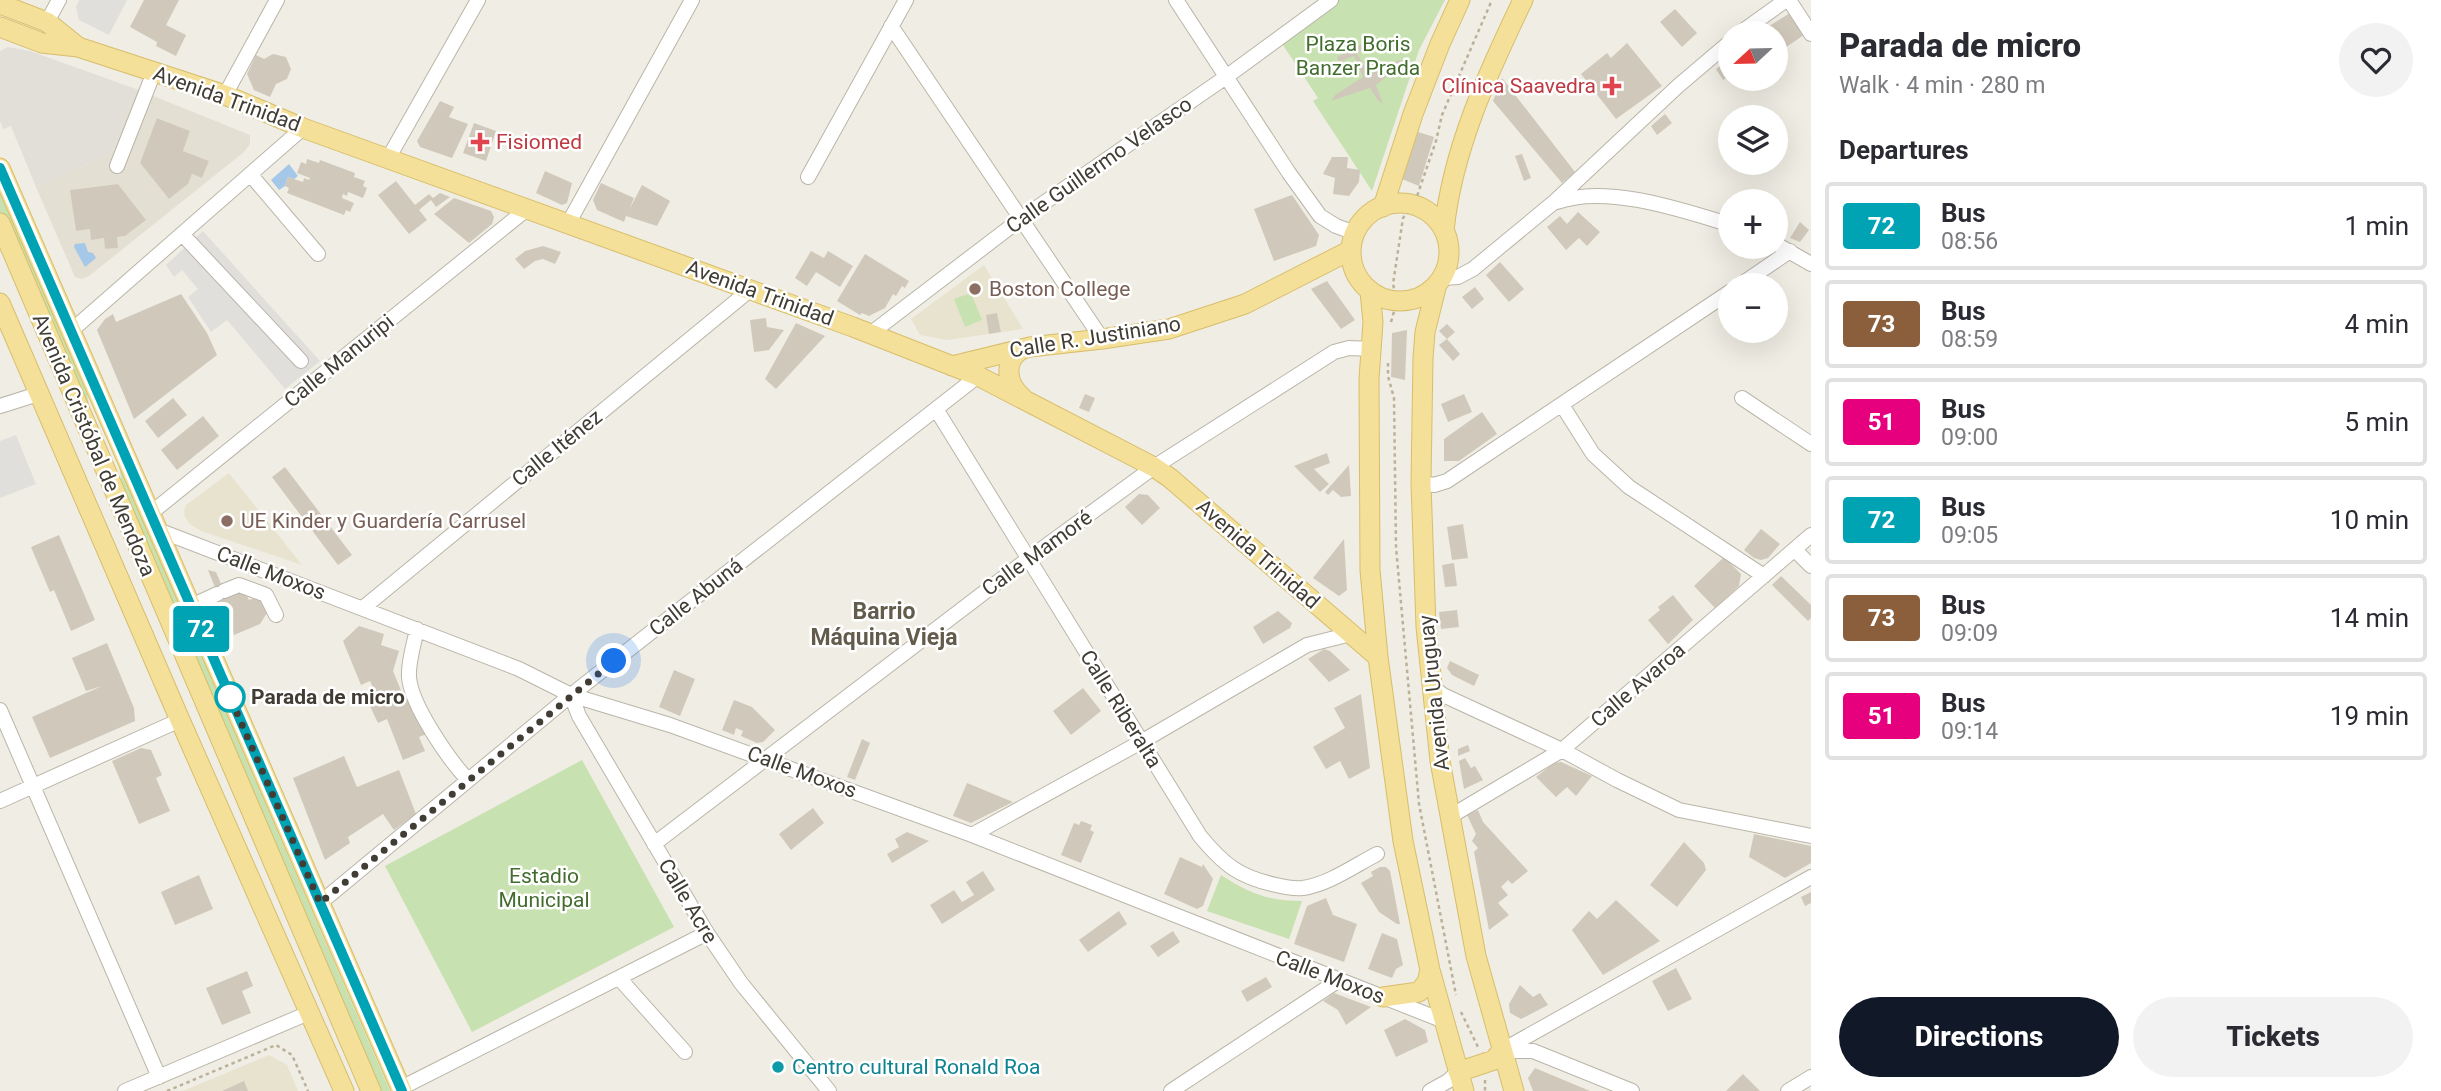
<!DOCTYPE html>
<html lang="en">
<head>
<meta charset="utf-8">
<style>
	body { margin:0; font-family:Roboto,sans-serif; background:#f2f2f3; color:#2b2b33; height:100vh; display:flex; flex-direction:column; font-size:26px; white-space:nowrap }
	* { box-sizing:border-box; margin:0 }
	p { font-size:23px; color:#7c7c81 }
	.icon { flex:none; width:38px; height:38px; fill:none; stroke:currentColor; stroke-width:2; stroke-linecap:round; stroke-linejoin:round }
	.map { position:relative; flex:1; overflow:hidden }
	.drawer { display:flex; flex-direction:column; background:#fff; width:630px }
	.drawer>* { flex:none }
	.badge { padding:0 14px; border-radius:5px; font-size:24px; line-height:46px }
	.needle { width:46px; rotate:248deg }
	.fabs { position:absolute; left:1718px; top:21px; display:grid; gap:14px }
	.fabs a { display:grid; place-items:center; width:70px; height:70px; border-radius:50%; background:#fff; box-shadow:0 7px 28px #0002; font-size:35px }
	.you { position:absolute; width:35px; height:35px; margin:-18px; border:5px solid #fff; border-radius:50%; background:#1a73e8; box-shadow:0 0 0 10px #1a73e833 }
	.map>.badge { position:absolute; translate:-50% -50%; box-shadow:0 0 0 4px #fff }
	h2 { padding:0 28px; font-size:26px; line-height:63px }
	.round { display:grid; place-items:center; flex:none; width:74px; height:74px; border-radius:37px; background:#f2f2f3 }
	.summary { display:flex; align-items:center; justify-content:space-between; height:119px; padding:0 28px }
	h1 { font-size:33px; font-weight:800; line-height:52px }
	.primary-button { display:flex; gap:14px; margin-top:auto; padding:14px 28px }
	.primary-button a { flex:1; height:80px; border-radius:42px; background:#111827; color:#fff; font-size:28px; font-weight:800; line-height:80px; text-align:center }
	.primary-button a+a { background:#f2f2f3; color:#2b2b33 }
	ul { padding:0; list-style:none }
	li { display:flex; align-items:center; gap:21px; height:88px; margin:0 14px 10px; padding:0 14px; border:4px solid #e1e1e2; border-radius:7px }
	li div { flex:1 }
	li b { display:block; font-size:26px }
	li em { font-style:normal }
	li .badge { min-width:77px; font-weight:700; text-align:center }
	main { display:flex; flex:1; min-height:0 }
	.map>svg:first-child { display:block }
	.residential { fill:#e3dfd2; fill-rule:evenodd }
	.industrial { fill:#e2dfd9 }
	.education { fill:#e8e3cf }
	.green { fill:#c8e1b0 }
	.parking { fill:#e1dfdc }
	.water { fill:#a5c8e8 }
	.building { fill:#d0c9bb }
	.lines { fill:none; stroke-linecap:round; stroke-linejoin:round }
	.minor-casing { stroke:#bab5a8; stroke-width:16 }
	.major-casing { stroke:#d7be6b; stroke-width:21 }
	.path { stroke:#bbb19a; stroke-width:2.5; stroke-dasharray:3.5 3.5; stroke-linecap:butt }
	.minor { stroke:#fff; stroke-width:14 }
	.major { stroke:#f4e099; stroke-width:19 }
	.line-casing { stroke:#fff; stroke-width:16 }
	.line { stroke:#00a3b4; stroke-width:10 }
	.walk { stroke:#413d35; stroke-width:7; stroke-dasharray:0 12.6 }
	.health-dot { fill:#e0444e; stroke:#fff; stroke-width:2.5 }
	.education-dot { fill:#8d6e63; stroke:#fff; stroke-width:2.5 }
	.stop-dot { fill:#fff; stroke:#00a3b4; stroke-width:3.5 }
	.culture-dot { fill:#0f9aa8; stroke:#fff; stroke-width:2.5 }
	.labels { text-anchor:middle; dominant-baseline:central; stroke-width:5; stroke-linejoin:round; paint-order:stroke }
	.park-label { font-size:21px; fill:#426d2e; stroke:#fff }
	.health-label { font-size:21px; fill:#be3a42; stroke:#fff; text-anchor:end }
	.street-label { font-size:21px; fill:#413d35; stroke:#fff }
	.education-label { font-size:21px; fill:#785e54; stroke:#fff; text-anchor:start }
	.stop-label { font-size:21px; font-weight:bold; fill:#413d35; stroke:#fff; text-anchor:start }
	.culture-label { font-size:21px; fill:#0d838f; stroke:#fff; text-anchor:start }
	.neighbourhood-label { font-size:23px; font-weight:bold; fill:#635c4d; stroke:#fff }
</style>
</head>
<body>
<main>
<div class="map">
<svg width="1811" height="1091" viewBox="0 0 1811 1091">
	<rect width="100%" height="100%" fill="#f0ede4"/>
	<path class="residential" d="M136,89L250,135V144L244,152L89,276L82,279L75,277L36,187L111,154ZM158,118L190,131L183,151L209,161L202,178L192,174L188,184L169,199L140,163ZM118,184L146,220L125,236L117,237L118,248L106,249L104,238L92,239L90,229L76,231L71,190Z"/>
	<path class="industrial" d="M8,47L30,51L136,89L111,154L36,187L11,126L3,129L0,121V51Z"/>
	<path class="education" d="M984,265L1023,329L1001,332L997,313L989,334L947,340L920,335L911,319Z
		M229,473L302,565L201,531L190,524L185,517L184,510L186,505Z
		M269,1055L287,1065L298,1091H183Z"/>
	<path class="green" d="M1339,0H1445L1419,50L1372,191L1313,101L1318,98L1281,42Z
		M0,190L87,394L95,440L0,214Z
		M971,293L982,320L965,327L954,299Z
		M119,466L390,1091H377L126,509Z
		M582,760L674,927L472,1032L385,866Z
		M1221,875C1249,893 1268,901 1302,901L1289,939L1207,911Z"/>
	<path class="parking" d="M79,0H127L109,35L79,20L76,7Z
		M203,231L320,361L285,389L227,320L211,332L188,297L198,289L182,270L174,277L166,265Z
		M16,435L36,484L0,498V441Z"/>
	<path class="water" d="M289,164L298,176L294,179L288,177L285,186L279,190L271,180Z
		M85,243L88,252L93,253L96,258L85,267L74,247L75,244Z"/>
	<path class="building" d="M144,0H179L166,25L186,35L176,56L156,46L157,42L130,27Z
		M1675,9L1697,33L1682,47L1660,22Z
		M1790,13L1804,35L1780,51L1776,45V33H1769L1766,28Z
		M1364,43L1366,46L1357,54L1370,74L1399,60L1406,61L1376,85L1383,104L1377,99L1370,88L1331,101L1335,95L1363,77L1354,56L1339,62L1337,57Z
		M1627,43L1662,86L1616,119L1581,74L1607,53L1611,58Z
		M273,54L286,57L291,69L287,79L276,84L270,97L254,90L247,74L256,55L264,59Z
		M1725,63L1731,75L1723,80L1716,69Z
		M1502,78L1575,172L1562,183L1493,101Z
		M440,101L454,107L449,117L468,124L452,158L420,147L417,141Z
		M1665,114L1672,123L1657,135L1651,126Z
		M157,118L190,131L183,151L209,161L202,178L192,174L188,184L169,199L140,163Z
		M474,123L496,131L486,161L463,153Z
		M1418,132L1434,137L1419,186L1402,179Z
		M1522,154L1531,178L1524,181L1515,156Z
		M1332,157H1348L1347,168L1360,170L1359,182L1349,196L1333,194L1335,178L1323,174Z
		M307,159L319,163L320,160L355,173L354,177L365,181L363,186L367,188L363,198L348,192L347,196L343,194L342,198L354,203L350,212L346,210L344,215L287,193L289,188L285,186L288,177L303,182L304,178L309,180L310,178L297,173L301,162L306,164Z
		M545,171L572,183L567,203L562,205L536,193Z
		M396,181L415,205L429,194L433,198L440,193L450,197L436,207L431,200L419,210L427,220L409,234L378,195Z
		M601,183L634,198L629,210L642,185L670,201L657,226L626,216L624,222L597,210L593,200Z
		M118,184L146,220L125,236L117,237L118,248L105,249L104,238L91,240L90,229L76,231L70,190Z
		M1292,195L1319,235L1316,246L1274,261L1254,209Z
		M454,198L491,211L494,217L492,224L469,243L434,214Z
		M1578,212L1600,232L1587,246L1579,238L1566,250L1547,227L1560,216L1567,224Z
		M1800,222L1809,230L1800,242L1790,238Z
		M543,246L561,252L555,264L543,259L535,261L524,269L515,259L525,251Z
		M811,251L824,258L828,251L853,266L840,287L816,272L807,286L795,278Z
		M865,254L909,281L905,288L902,286L896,296L893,294L885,308L869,316L862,313L860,315L837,301Z
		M1500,262L1524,289L1509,302L1486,275Z
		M1327,281L1355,320L1341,329L1311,289Z
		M1475,287L1484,299L1472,309L1462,297Z
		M181,294L207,333L217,355L134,419L97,330L105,319L113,314L116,322Z
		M997,313L1001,332L989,334L986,315Z
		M766,318L767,327L784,330L769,350L754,352L750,320Z
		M796,323L825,336L776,389L765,379Z
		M1447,324L1455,332L1447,339L1439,331Z
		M1407,330L1405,380L1391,377L1392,333Z
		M1447,339L1460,354L1453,361L1439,345Z
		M1085,394L1095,398L1089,412L1079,408Z
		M1464,394L1472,412L1448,422L1441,404Z
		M173,398L187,415L158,438L145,421Z
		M1482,412L1497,434L1459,461H1444V439Z
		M203,416L219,436L177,470L161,450Z
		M1327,453L1330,463L1314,469L1329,484L1320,492L1294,466Z
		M1349,465L1351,496L1341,497L1333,490L1328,495L1325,492Z
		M285,467L352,555L338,565L272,477Z
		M1139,494L1148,495L1160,508L1142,525L1125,507Z
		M1463,524L1468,558L1452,560L1447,527Z
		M1761,529L1780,544L1768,558L1761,560L1754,558L1744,550Z
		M59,535L95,620L71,631L54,590L50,592L31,547Z
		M1344,539L1347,590L1339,596L1313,578Z
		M1724,557L1741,574L1739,586L1715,608L1694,586Z
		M1454,563L1457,586L1445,587L1442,565Z
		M208,570L216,572L227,598L241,592L246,594L249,600L260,596L267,613L260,624L234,635Z
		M1781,576L1811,605V618L1808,621L1772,585Z
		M1673,595L1693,620L1668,644L1648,620L1660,610L1658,607Z
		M1457,610L1459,627L1441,629L1439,612Z
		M1278,611L1292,623L1290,628L1263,644L1253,627Z
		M359,626L384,634L381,645L399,651L393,671L402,693L420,711L429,733L419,737L425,751L403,760L387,719L378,723L368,702L378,698L370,681L361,685L343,641Z
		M107,643L134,708L135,721L50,758L32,717L102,686L86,691L72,658Z
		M1324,649L1330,651L1350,670L1329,682L1308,659Z
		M1450,661L1479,675L1474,686L1452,675L1447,668Z
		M674,670L695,679L680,716L659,707Z
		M1083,688L1101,711L1071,735L1053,711Z
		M1361,694L1370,768L1349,779L1340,761L1326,769L1313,747L1345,728L1334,708Z
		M734,700L752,707L775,730L763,742L757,743L741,736L743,731L736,728L734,735L722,730Z
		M862,739L870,743L855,780L847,777Z
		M1468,745L1470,751L1458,756V749Z
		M141,748L151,750L162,775L156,778L170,811L139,824L112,761Z
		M344,756L357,787L399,770L416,814L394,830L383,814L348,837L350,843L325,860L293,778Z
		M1465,758L1471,768L1475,766L1483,780L1464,789L1459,761Z
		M1561,762L1592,776L1576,796L1567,787L1556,797L1536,777L1554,763Z
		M967,783L1013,802L971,823L953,816Z
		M813,808L824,823L791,850L779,834Z
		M1478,810L1483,822L1528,871L1512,884L1508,880L1501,887L1508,895L1498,903L1509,915L1489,930L1474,852L1478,848L1472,841L1476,834L1467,815Z
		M1081,821L1092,825L1090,830L1094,832L1081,863L1061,855L1074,823L1079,825Z
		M907,832L929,841L892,863L887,854L899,847L895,839Z
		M1754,834L1811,846V863L1785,878L1749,857Z
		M1684,842L1704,863L1706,870L1677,907L1650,885Z
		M1180,857L1202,867L1203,864L1213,879L1203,906L1197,909L1164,894Z
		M1380,867H1386L1390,871L1400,924H1397L1379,912L1361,883L1373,876L1371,872Z
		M983,871L995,890L942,924L930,905L954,890L962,902L974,895L966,882Z
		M199,875L213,909L175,925L161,892Z
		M1811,892V903L1805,906L1801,897Z
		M1326,898L1333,915L1357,924L1344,962L1294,944L1307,906Z
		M1616,900L1660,941L1603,975L1572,930L1589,911L1597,919Z
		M1119,911L1127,924L1088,952L1079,940Z
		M1173,931L1180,942L1158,957L1150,946Z
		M1382,933L1397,939L1403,965L1396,969L1392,978L1368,969Z
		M1676,968L1692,999L1668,1011L1652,981Z
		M247,971L253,986L242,991L251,1013L222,1025L206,988Z
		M1266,977L1272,987L1247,1002L1241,991Z
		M1520,985L1533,997L1540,993L1548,1005L1521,1019L1510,1013L1509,1004Z
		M1334,993L1371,1007L1346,1025L1338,1010L1323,1001Z
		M1405,1019L1425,1030L1428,1042L1396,1057L1384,1030Z
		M1535,1068L1590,1091H1533L1528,1078Z
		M1743,1074L1760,1091H1726Z
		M244,1081L248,1091H222Z"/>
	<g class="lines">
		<defs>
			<path id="minor" d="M1176,0L1289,173L1320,216L1336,226L1355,233
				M1789,0L1811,34
				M47,22L59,0
				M891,26L1102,339
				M1740,33L1786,0
				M225,95L277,0
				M389,157L478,0
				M117,166L154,72
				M250,174L318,254
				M808,177L906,0
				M1557,202C1606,184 1682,210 1731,225
				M569,222L692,0
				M182,234L301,361
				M1776,244L1811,264
				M1443,278L1458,277L1473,269L1553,203L1678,86L1731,41
				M1740,285L1790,251
				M71,331L303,128
				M870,334L1022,218L1226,77L1331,0
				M1742,398L1811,444
				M1562,405L1593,454L1629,487L1764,576
				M0,406L38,394
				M936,409L1200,836C1224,865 1239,877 1276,885C1284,887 1294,889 1303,888C1329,884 1354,866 1377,854
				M1421,483L1434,485L1447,481L1731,291
				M151,513L527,209
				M158,530L519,669L571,695L670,725L972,835L1444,1021
				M1795,550L1811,566
				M224,591L239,585L266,595L276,615
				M191,606L217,594
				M363,608L751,289
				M417,629C414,644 408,662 409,677C411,705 449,760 468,780
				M1431,686L1443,695L1562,750L1617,780L1679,810L1811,836
				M571,695L579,716L707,933L741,983L829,1091
				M0,710L159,1077
				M0,801L180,720
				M1451,816L1562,750L1811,535
				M972,835L1141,742L1307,645L1351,634
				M654,844L1028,559L1154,467L1334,352L1349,348L1371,349
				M320,903L571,695L978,376
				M619,978L685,1052
				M1501,1051L1811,877
				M1503,1051H1533L1632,1091
				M401,1088L707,933
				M125,1091L311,1012
				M1171,1091L1339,980
				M1430,1091L1448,1081L1458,1072
				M1788,1091L1811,1077"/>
			<path id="major" d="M0,4L47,22L78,47
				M0,27L42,43L78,47L225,95L303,128L853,327L978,376L1154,467L1170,478L1378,657
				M0,168L402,1091
				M1351 252a49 49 0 1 1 98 0a49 49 0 1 1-98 0Z
				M1383,207L1413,114L1440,44L1460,0
				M0,223L371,1091
				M1444,231C1452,150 1488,73 1523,0
				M1436,288L1425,332L1423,358L1421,483L1426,627L1440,761L1476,956L1514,1091
				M1370,292L1373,322L1369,379L1370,570L1378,657L1403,841L1430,970L1464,1091
				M0,303L180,720L344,1091
				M952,366L1030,347L1102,339L1169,329L1245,304L1351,250
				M1022,397C1005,383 1003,357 1025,348
				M1383,997L1419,992L1427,982L1430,970
				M1458,1072L1494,1060L1501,1051"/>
		</defs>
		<use href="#minor" class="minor-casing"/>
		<use href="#major" class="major-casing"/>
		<path class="path" d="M1391,322L1397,301L1393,284L1403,218L1414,205L1436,141L1442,115L1492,0
			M1388,363V376L1394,398L1396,547L1419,804L1456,995
			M1461,1012L1478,1047
			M1485,1080V1091
			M167,1091L276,1045L292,1055L308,1091"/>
		<use href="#minor" class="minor"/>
		<use href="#major" class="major"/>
	</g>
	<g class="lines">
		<defs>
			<path id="line" d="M0,168L402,1091"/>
		</defs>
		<use href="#line" class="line-casing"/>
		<use href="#line" class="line"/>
		<path class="walk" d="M230,697L226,688L320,903L614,661"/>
	</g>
	<g class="health-dot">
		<path d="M1608.5 75.5h7v7h7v7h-7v7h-7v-7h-7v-7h7z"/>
		<path d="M476.5 131.5h7v7h7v7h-7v7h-7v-7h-7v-7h7z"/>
	</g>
	<g class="education-dot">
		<circle cx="975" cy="289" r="7"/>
		<circle cx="227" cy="521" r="7"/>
	</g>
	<circle class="stop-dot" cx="230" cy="697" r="14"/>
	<circle class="culture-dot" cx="778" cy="1067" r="7"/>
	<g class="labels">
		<g class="park-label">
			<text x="1358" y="44">Plaza Boris<tspan x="1358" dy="24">Banzer Prada</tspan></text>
			<text x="544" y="876">Estadio<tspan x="544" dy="24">Municipal</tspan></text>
		</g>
		<g class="health-label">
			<text x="1596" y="86">Clínica Saavedra</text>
			<text x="496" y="142" text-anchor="start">Fisiomed</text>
		</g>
		<g class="street-label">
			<text transform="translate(227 99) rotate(20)">Avenida Trinidad</text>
			<text transform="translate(1099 165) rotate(-35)">Calle Guillermo Velasco</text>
			<text transform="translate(760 293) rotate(20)">Avenida Trinidad</text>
			<text transform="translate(1095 337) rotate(-9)">Calle R. Justiniano</text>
			<text transform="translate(339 361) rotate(-39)">Calle Manuripi</text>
			<text transform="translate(94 445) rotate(67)">Avenida Cristóbal de Mendoza</text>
			<text transform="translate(557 448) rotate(-39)">Calle Iténez</text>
			<text transform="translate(1037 553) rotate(-36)">Calle Mamoré</text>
			<text transform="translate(1258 554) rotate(41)">Avenida Trinidad</text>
			<text transform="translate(271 573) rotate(21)">Calle Moxos</text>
			<text transform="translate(696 597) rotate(-38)">Calle Abuná</text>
			<text transform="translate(1638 685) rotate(-41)">Calle Avaroa</text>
			<text transform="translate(1434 693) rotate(-96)">Avenida Uruguay</text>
			<text transform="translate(1121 709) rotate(58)">Calle Riberalta</text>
			<text transform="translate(802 772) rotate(20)">Calle Moxos</text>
			<text transform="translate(688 901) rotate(59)">Calle Acre</text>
			<text transform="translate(1330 977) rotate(21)">Calle Moxos</text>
		</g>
		<g class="education-label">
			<text x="989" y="289">Boston College</text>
			<text x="241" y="521">UE Kinder y Guardería Carrusel</text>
		</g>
		<g class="stop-label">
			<text x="251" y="697">Parada de micro</text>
		</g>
		<g class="culture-label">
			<text x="792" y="1067">Centro cultural Ronald Roa</text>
		</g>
		<g class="neighbourhood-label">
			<text x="884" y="611">Barrio<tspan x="884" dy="26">Máquina Vieja</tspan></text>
		</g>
	</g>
</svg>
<div class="fabs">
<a><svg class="needle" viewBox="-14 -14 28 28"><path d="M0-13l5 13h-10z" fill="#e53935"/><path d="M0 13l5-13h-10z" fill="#7c7c81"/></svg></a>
<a><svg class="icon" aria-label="layers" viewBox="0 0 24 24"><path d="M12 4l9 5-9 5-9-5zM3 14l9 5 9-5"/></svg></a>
<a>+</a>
<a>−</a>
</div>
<div class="you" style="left:614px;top:661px"></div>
<b class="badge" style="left:201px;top:629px;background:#00a3b4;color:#fff">72</b>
</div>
<section class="drawer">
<div class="summary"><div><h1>Parada de micro</h1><p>Walk · 4 min · 280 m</p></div><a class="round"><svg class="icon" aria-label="heart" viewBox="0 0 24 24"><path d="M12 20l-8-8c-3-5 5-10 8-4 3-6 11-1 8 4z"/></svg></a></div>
<h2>Departures</h2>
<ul>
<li><span class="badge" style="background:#00a3b4;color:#fff">72</span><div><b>Bus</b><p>08:56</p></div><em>1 min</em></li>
<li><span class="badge" style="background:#8b5e3c;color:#fff">73</span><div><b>Bus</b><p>08:59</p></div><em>4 min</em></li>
<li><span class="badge" style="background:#e6007e;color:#fff">51</span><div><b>Bus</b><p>09:00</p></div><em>5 min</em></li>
<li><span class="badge" style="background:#00a3b4;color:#fff">72</span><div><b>Bus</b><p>09:05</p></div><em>10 min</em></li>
<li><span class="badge" style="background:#8b5e3c;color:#fff">73</span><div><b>Bus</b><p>09:09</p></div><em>14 min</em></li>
<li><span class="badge" style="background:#e6007e;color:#fff">51</span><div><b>Bus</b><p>09:14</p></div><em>19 min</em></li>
</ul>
<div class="primary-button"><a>Directions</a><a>Tickets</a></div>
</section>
</main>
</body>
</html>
